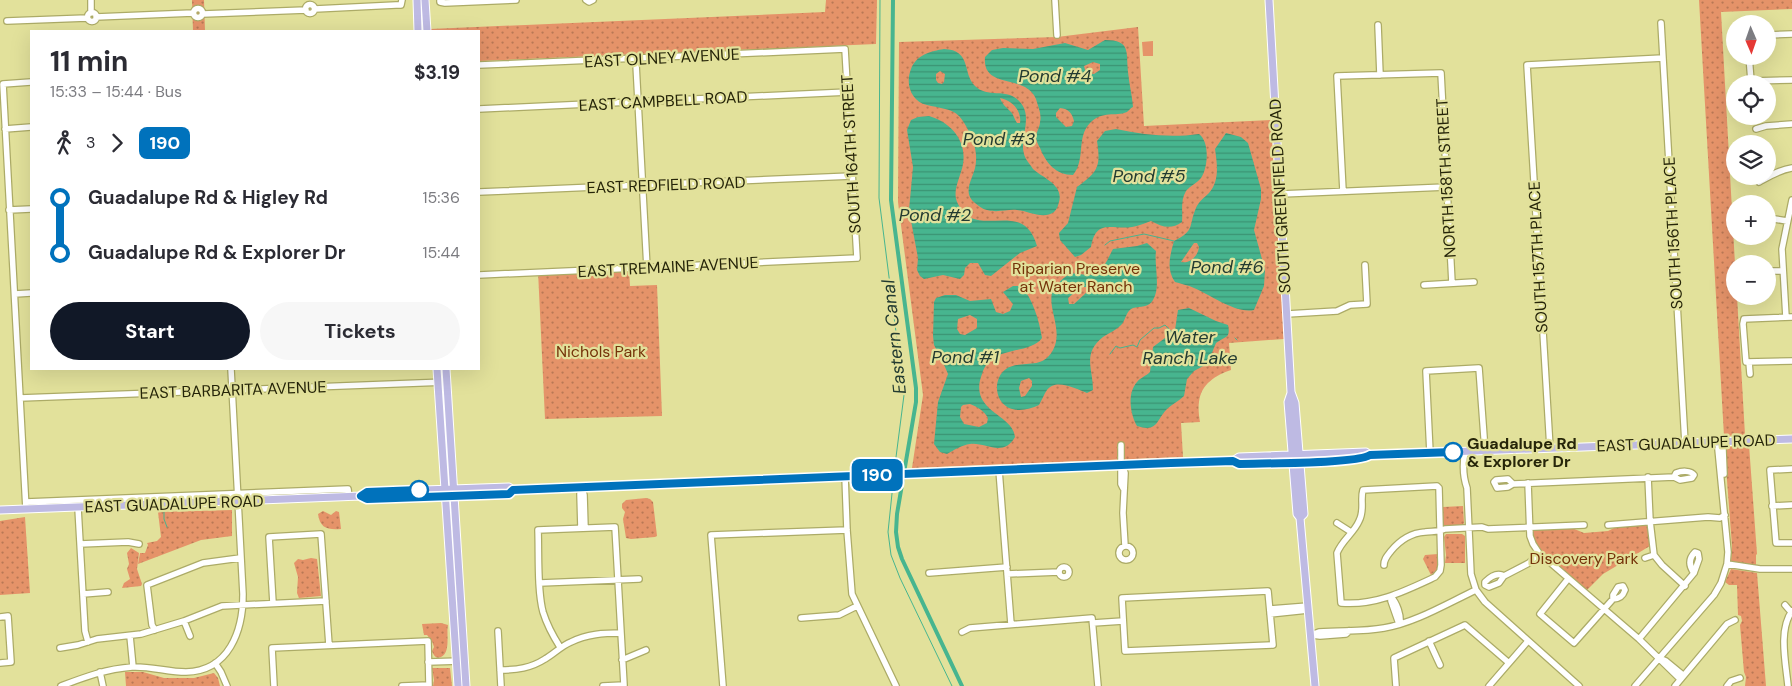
<!DOCTYPE html>
<html lang="en">
<head>
<meta charset="utf-8">
<style>
	body { margin:0; font-family:"DM Sans",sans-serif; background:#f7f7f7; color:#2b2b33; height:100vh; display:flex; flex-direction:column; font-size:19px; white-space:nowrap }
	* { box-sizing:border-box; margin:0 }
	p { font-size:16px; color:#7c7c81 }
	.icon { flex:none; width:28px; height:28px; fill:none; stroke:currentColor; stroke-width:2; stroke-linecap:round; stroke-linejoin:round }
	.map { position:relative; flex:1; overflow:hidden }
	.sheet { position:absolute; left:30px; top:30px; width:450px; height:340px; display:flex; flex-direction:column; background:#fff; border-radius:0px; box-shadow:0 5px 20px #0002 }
	.sheet>* { flex:none }
	.badge { padding:0 10px; border-radius:8px; font-size:18px; line-height:32px }
	.needle { width:32px; rotate:178deg }
	.fabs { position:absolute; left:1726px; top:15px; display:grid; gap:10px }
	.fabs a { display:grid; place-items:center; width:50px; height:50px; border-radius:50%; background:#fff; box-shadow:0 5px 20px #0002; font-size:25px }
	.map>.badge { position:absolute; translate:-50% -50%; box-shadow:0 0 0 2px #fff }
	.legs { display:flex; align-items:center; gap:8px; height:55px; padding:0 20px; font-size:16px }
	.legs p { margin-inline-start:auto }
	.headline { display:flex; align-items:center; justify-content:space-between; height:85px; padding:0 20px }
	h1 { font-size:28px; font-weight:700; line-height:38px }
	.button { display:flex; gap:10px; margin-top:auto; padding:10px 20px }
	.button a { flex:1; height:58px; border-radius:30px; background:#111827; color:#fff; font-size:20px; font-weight:700; line-height:58px; text-align:center }
	.button a+a { background:#f7f7f7; color:#2b2b33 }
	ul { padding:0 20px; list-style:none }
	li { display:flex; align-items:center; gap:18px; height:55px; font-size:19px }
	li i { display:grid; place-items:center; width:8px; height:100%; margin:0 6px; background:currentColor }
	li i::after { content:''; width:12px; height:12px; margin:-6px; border:4px solid; border-radius:50%; background:#fff }
	li p { margin-inline-start:auto }
	li:first-child i { background:linear-gradient(#0000 50%,currentColor 0) }
	li:last-child i { background:linear-gradient(currentColor 50%,#0000 0) }
	.map>svg:first-child { display:block }
	.grass { fill:url(#grass-dots) }
	.pitch { fill:#e59369 }
	.water { fill:url(#water-rules); fill-rule:evenodd }
	.lines { fill:none; stroke-linecap:round; stroke-linejoin:round }
	.stream { stroke:#47b58f; stroke-width:1 }
	.canal { stroke:#47b58f; stroke-width:4 }
	.minor-casing { stroke:#acab67; stroke-width:8 }
	.major-casing { stroke:#fff; stroke-width:9 }
	.minor { stroke:#fff; stroke-width:5.5 }
	.major { stroke:#bebae3; stroke-width:7 }
	.line-1-casing { stroke:#fff; stroke-width:11 }
	.line-1 { stroke:#0072bc; stroke-width:8 }
	.stop-1-dot { fill:#fff; stroke:#0072bc; stroke-width:2.5 }
	.labels { text-anchor:middle; dominant-baseline:central; stroke-width:4.5; stroke-linejoin:round; paint-order:stroke }
	.street-label { font-size:16px; fill:#262509; stroke:#e2e19b }
	.park-label { font-size:16px; fill:#75330a; stroke:#e2e19b }
	.stop-label { font-size:16px; font-weight:bold; fill:#262509; stroke:#e2e19b; text-anchor:start }
	.water-label { font-size:18px; font-style:italic; fill:#233b31; stroke:#e2e19b }
</style>
</head>
<body>
<div class="map">
<svg width="1792" height="686" viewBox="0 0 1792 686">
	<defs>
		<pattern id="grass-dots" width="8" height="8" patternUnits="userSpaceOnUse" patternTransform="scale(1.25)"><rect width="8" height="8" fill="#e59369"/><path d="M2 2h.1M6 6h.1" fill="none" stroke="#b97855" stroke-width="1.8" stroke-linecap="round"/></pattern>
		<pattern id="water-rules" width="6" height="5" patternUnits="userSpaceOnUse" patternTransform="scale(1.25)"><rect width="6" height="5" fill="#47b58f"/><path d="M0 2.5h6" fill="none" stroke="#3b9373"/></pattern>
	</defs>
	<rect width="100%" height="100%" fill="#e2e19b"/>
	<path class="grass" d="M192,0H204L205,31H193Z
		M826,0H877L876,44L479,61V31H430V29L825,12Z
		M1699,0H1792V9L1721,12L1735,264V296H1737L1745,435L1724,436Z
		M1138,27L1144,126L1271,120L1284,339L1229,343L1231,370C1216,375 1201,384 1199,402C1198,408 1199,416 1200,422L1181,423L1183,457L912,468L923,395L898,202L899,42L1057,37Z
		M629,270L630,286L657,285L662,416L545,419L538,271Z
		M1749,445L1757,554L1756,555V566L1731,561L1732,546L1725,454V449L1728,447Z
		M646,498L650,499L653,502L657,536L655,537L631,539L626,538L623,519L625,512L622,508V504L626,500Z
		M1463,506L1464,523L1462,526L1452,525L1445,526L1443,524V507Z
		M232,510V536L201,540L138,564L140,553H145L148,545L147,543L157,541L161,537L158,512Z
		M323,511L331,515L336,511L339,512L341,529C327,530 320,528 318,514Z
		M25,517L30,593L0,595V521Z
		M1647,523L1650,546L1603,574L1586,591C1573,580 1542,559 1536,545C1533,539 1533,534 1533,529L1572,528L1584,533L1608,531L1618,526Z
		M1446,534H1462L1465,536V563H1445L1446,555L1444,537Z
		M131,548L139,553L137,569L142,584L141,586L122,588L124,583L130,579L127,569L129,564L127,553Z
		M1438,554V569L1431,575L1423,559L1425,555Z
		M311,558L317,559L321,596L299,598L297,593L298,577L294,563L298,559L303,560Z
		M1731,569L1757,573L1766,686H1745L1746,677L1744,672L1740,625L1742,621L1741,616L1738,615L1737,585H1729L1725,582Z
		M441,623L448,625C446,633 451,653 441,657C436,659 434,656 432,651L434,647L432,641L427,635H424L422,624Z
		M432,668H450L452,686H433L434,680Z
		M125,672H143L164,678H194L214,673L218,678L220,686H126Z"/>
	<path class="pitch" d="M1153,41V56H1143L1142,42Z"/>
	<path class="water" d="M1105,40C1131,40 1126,52 1128,72C1129,83 1132,95 1133,107C1132,107 1127,112 1127,112C1115,117 1103,110 1090,123C1076,137 1086,160 1073,175C1056,175 1046,163 1040,148C1038,144 1036,141 1036,137C1036,132 1040,127 1040,122C1042,114 1038,107 1036,99C1025,73 982,90 985,57L992,50L1003,48L1033,49L1065,43L1088,50ZM1093,62L1100,64V70L1094,74L1086,73L1084,66ZM1060,108C1069,109 1072,113 1074,121L1072,126L1066,127L1056,117V113Z
		M944,49C972,50 962,73 975,86C988,99 1008,87 1020,102C1035,119 1016,141 1026,159C1028,162 1031,166 1033,169C1043,178 1064,185 1059,202C1058,206 1057,209 1054,212C1043,220 1029,211 1017,210C1007,209 998,213 987,210C982,209 979,206 975,203C960,191 976,176 976,161C977,148 972,137 966,126C964,123 962,119 959,116C951,108 938,108 927,105C911,101 905,84 911,69C916,55 931,51 944,49ZM940,71L945,74L944,82L942,84L938,83L936,80V74ZM1000,98C1012,100 1022,111 1020,123H1017C1014,119 1014,115 1011,112C1006,107 1002,104 1000,98Z
		M929,116C950,122 967,140 963,164C961,177 951,191 958,204C976,242 1023,196 1037,246L1020,253L991,276L985,275L978,263H970L965,268L964,275L960,279L943,275L924,279L920,276L917,270L918,258L909,210L913,167L907,130L911,120L918,117Z
		M1116,129C1144,135 1171,138 1199,134C1210,142 1208,168 1201,178C1197,183 1190,186 1186,191C1180,201 1183,211 1182,222C1171,230 1162,227 1151,221C1145,223 1138,226 1132,227C1112,230 1096,218 1091,247L1081,255L1075,257L1060,240L1059,233L1068,223L1077,187C1098,172 1101,167 1097,141L1105,131Z
		M1226,133L1241,137L1248,143L1261,189V199L1254,230L1265,270L1264,286L1254,310C1236,314 1211,295 1194,288C1188,285 1181,284 1175,282C1166,269 1170,255 1174,241C1196,230 1188,226 1196,208C1199,201 1204,198 1209,193C1220,181 1217,163 1215,149ZM1194,243H1197L1199,247C1198,256 1190,264 1181,262Z
		M1147,243L1156,251C1154,266 1161,287 1153,300C1149,308 1140,306 1133,308C1126,311 1126,319 1122,324C1118,329 1109,333 1103,337C1082,354 1093,368 1093,390L1087,393C1076,389 1056,378 1047,390C1044,394 1042,400 1039,405C1030,409 1019,412 1009,408C994,401 993,378 1006,369C1022,359 1042,371 1053,350C1064,330 1046,307 1053,290C1054,287 1056,286 1058,284C1074,264 1082,280 1096,273C1104,270 1109,256 1113,249L1137,246ZM1081,287H1086L1087,292L1074,304H1069L1068,298ZM1029,378L1032,381V386L1025,396L1021,397L1019,388L1021,381Z
		M1013,286H1021C1033,299 1039,320 1042,338C1029,356 991,344 982,374C979,382 978,389 981,397C988,414 1013,419 1015,437C1003,458 986,442 970,444C962,445 954,450 947,454L940,452L934,444L938,402L948,374L942,360L934,345L933,336L934,302L936,298L945,295H956L970,301L991,299L996,312L1003,314L1010,311L1013,304L1003,292ZM970,315L977,319V328L965,335L960,334L957,329L958,319ZM970,404C978,407 984,411 988,418L987,423L979,427L964,424L960,417L961,407L963,405Z
		M1189,308L1216,321L1228,325C1231,339 1225,336 1216,343L1209,360L1205,365L1194,371L1187,379L1184,396C1179,401 1174,403 1168,408C1156,419 1159,433 1137,426C1130,414 1127,393 1137,382C1140,378 1146,376 1150,372L1153,347L1165,338L1171,331L1175,330L1178,310Z"/>
	<g class="lines">
		<path class="stream" d="M880,0L879,198L904,395L895,465
			M1105,245L1110,241L1144,234L1174,241
			M1235,338L1237,340
			M1110,354L1116,346L1120,348L1133,345L1137,347L1140,340L1154,328H1159L1165,325L1171,331
			M893,484L888,532L891,555L900,578L952,686
			M164,509V519L167,527"/>
		<path class="canal" d="M893,0L891,200L916,388V402L897,514L896,532L898,547L902,559L962,686"/>
		<defs>
			<path id="minor" d="M91,0V13
				M440,0V2L445,3L516,0
				M586,0L589,2L593,0
				M1055,0L1057,35
				M305.5 9a4.5 4.5 0 1 1 9 0a4.5 4.5 0 1 1-9 0Z
				M193.5 13a4.5 4.5 0 1 1 9 0a4.5 4.5 0 1 1-9 0Z
				M315,9L396,5H401L402,0
				M87.5 17a4.5 4.5 0 1 1 9 0a4.5 4.5 0 1 1-9 0Z
				M203,14L306,10
				M96,17L193,13
				M7,21L87,18
				M1661,23L1685,443
				M1378,25L1380,75
				M1768,35L1792,34
				M1749,56L1751,81L1792,80
				M636,64L647,268
				M479,65L845,49L857,258L479,275
				M479,109L848,92
				M5,129L31,127
				M1756,129L1766,126L1792,124
				M1759,182C1770,176 1779,170 1792,168
				M1343,191L1337,76L1441,73L1452,283
				M479,192L852,176
				M1281,194L1446,187
				M9,210L31,209
				M1768,218L1787,221
				M1768,271H1783
				M1424,285L1474,282
				M15,294L31,293
				M1287,314L1337,311L1350,305L1367,304L1365,265
				M1786,317L1782,249L1792,200
				M1792,317L1744,319L1743,324L1746,362L1792,361
				M1749,362L1750,374
				M20,398L446,382
				M1720,442L1723,449L1724,474
				M1121,445V484L1123,488
				M1550,448L1527,65L1663,58
				M1465,451C1463,462 1463,477 1467,488L1471,574L1476,590L1485,602L1579,686
				M1430,453L1426,371L1479,368L1485,451
				M1122,465L1125,473L1123,513L1125,546
				M1792,469L1770,470L1776,543H1792
				M999,470L1011,624
				M845,476L847,530L852,594L896,686
				M1648,477L1650,521L1654,555L1662,565L1685,586
				M1528,483L1530,536L1533,544L1539,553L1639,639L1680,679
				M1513,484L1508,479L1496,480L1494,482L1497,488L1508,487L1513,484L1674,477L1680,480L1692,478L1694,475C1691,470 1681,471 1676,473L1674,477
				M1437,486L1439,488L1441,565L1440,571L1435,577C1405,591 1375,606 1341,603L1337,553C1342,540 1354,533 1359,521C1365,510 1360,500 1363,490Z
				M582,488L584,495L585,528
				M26,502L348,489L349,497
				M1772,506L1792,505
				M78,508L85,631L88,642
				M26,509L3,84L31,82
				M1337,523L1351,532
				M1608,525L1708,517L1720,518L1725,515
				M581,528L580,494L582,487
				M80,544L128,542L139,544
				M1119 553a7 7 0 1 1 14 0a7 7 0 1 1-14 0Z
				M1645,558L1654,555
				M1727,564L1760,569H1792
				M1384,565C1384,559 1387,556 1391,551C1400,540 1411,533 1425,532C1432,531 1438,532 1445,529L1482,527L1488,529L1584,525
				M1059 572a5 5 0 1 1 10 0a5 5 0 1 1-10 0Z
				M929,573L1007,567
				M1007,574L1059,572
				M1504,576C1497,572 1490,577 1485,582V585L1489,587L1499,583L1504,576L1529,563L1539,553
				M1568,579L1540,614L1574,643L1613,599V595L1618,587L1623,586L1625,590C1623,596 1620,599 1613,599
				M540,583L639,579
				M1268,591L1273,645L1125,651L1122,598Z
				M83,594L108,592
				M1391,597C1397,603 1401,615 1400,624
				M1391,597V601L1398,621
				M273,603L269,537L321,534L329,645
				M1785,605L1791,612
				M1270,609L1308,606
				M1270,614L1308,610
				M0,617L8,616L11,662L0,663
				M801,618L839,615L857,606
				M184,621L190,636
				M1093,623L1123,621
				M155,630L152,625L147,585L203,563L240,558
				M498,631L501,686
				M962,632L970,628L1092,618L1098,686
				M1311,635L1319,632C1341,630 1363,632 1384,628C1415,623 1448,603 1476,590
				M1312,635L1320,636L1346,634L1349,631
				M130,636L133,667
				M1639,639L1694,573L1699,559L1698,553L1695,552C1688,559 1689,566 1694,573
				M1429,641L1440,665
				M560,647C553,636 547,625 543,612C537,590 539,554 538,530L615,527L624,685L603,686
				M60,648L78,645L97,639L141,634L184,621L222,606L326,601
				M1659,658L1666,661L1683,675
				M622,660L646,650
				M428,662L460,661
				M215,663L221,672L227,686
				M500,670C517,670 531,668 545,659C554,654 561,646 571,642C587,634 604,633 621,633
				M100,672L103,686
				M61,686C85,677 106,669 132,667C150,666 168,672 186,672C229,671 243,631 243,594L231,369
				M274,686L272,648L428,641L429,685L402,686
				M723,686L711,535L847,530
				M1396,686L1394,658L1465,625L1509,663
				M1489,686L1528,641
				M1635,686L1714,595L1721,583L1727,564L1728,552L1718,449L1720,442
				M1675,686L1727,624L1735,620
				M1727,686L1731,681L1740,678
				M1788,686C1786,664 1778,630 1792,611"/>
			<path id="major" d="M417,0L418,31
				M425,0L427,31
				M1269,0L1291,392L1295,403L1304,514L1300,518
				M437,369L458,686
				M446,369L466,686
				M1291,393L1288,402L1297,514L1300,518L1315,686
				M1233,461L1239,464C1261,463 1357,464 1370,455
				M361,496L367,492L509,487L513,490L582,487L1233,461L1239,457L1366,452L1370,455L1792,439
				M0,510L361,496L367,499L509,493L513,490"/>
		</defs>
		<use href="#minor" class="minor-casing"/>
		<use href="#major" class="major-casing"/>
		<use href="#minor" class="minor"/>
		<use href="#major" class="major"/>
	</g>
	<g class="lines">
		<defs>
			<path id="line-1" d="M419,490L367,492L361,496L367,499L509,494L513,490L1171,463L1233,461L1239,464C1262,463 1356,464 1370,455L1453,452"/>
		</defs>
		<use href="#line-1" class="line-1-casing"/>
		<use href="#line-1" class="line-1"/>
	</g>
	<g class="stop-1-dot">
		<circle cx="1453" cy="452" r="9"/>
		<circle cx="419" cy="490" r="9"/>
	</g>
	<g class="labels">
		<g class="street-label">
			<text transform="translate(662 58) rotate(-3)">EAST OLNEY AVENUE</text>
			<text transform="translate(663 101) rotate(-3)">EAST CAMPBELL ROAD</text>
			<text transform="translate(851 154) rotate(-93)">SOUTH 164TH STREET</text>
			<text transform="translate(1446 178) rotate(-93)">NORTH 158TH STREET</text>
			<text transform="translate(666 185) rotate(-2)">EAST REDFIELD ROAD</text>
			<text transform="translate(1280 196) rotate(-93)">SOUTH GREENFIELD ROAD</text>
			<text transform="translate(1673 233) rotate(-93)">SOUTH 156TH PLACE</text>
			<text transform="translate(1538 257) rotate(-93)">SOUTH 157TH PLACE</text>
			<text transform="translate(668 267) rotate(-3)">EAST TREMAINE AVENUE</text>
			<text transform="translate(233 390) rotate(-2)">EAST BARBARITA AVENUE</text>
			<text transform="translate(1686 443) rotate(-2)">EAST GUADALUPE ROAD</text>
			<text transform="translate(174 504) rotate(-2)">EAST GUADALUPE ROAD</text>
		</g>
		<g class="park-label">
			<text x="1076" y="268">Riparian Preserve<tspan x="1076" dy="18">at Water Ranch</tspan></text>
			<text x="601" y="351">Nichols Park</text>
			<text x="1584" y="558">Discovery Park</text>
		</g>
		<g class="stop-label">
			<text x="1467" y="443">Guadalupe Rd<tspan x="1467" dy="18">&amp; Explorer Dr</tspan></text>
		</g>
		<g class="water-label">
			<text x="1055" y="76">Pond #4</text>
			<text x="999" y="139">Pond #3</text>
			<text x="1149" y="176">Pond #5</text>
			<text x="935" y="215">Pond #2</text>
			<text x="1227" y="267">Pond #6</text>
			<text transform="translate(894 337) rotate(-96)">Eastern Canal</text>
			<text x="1190" y="337">Water<tspan x="1190" dy="21">Ranch Lake</tspan></text>
			<text x="965" y="357">Pond #1</text>
		</g>
	</g>
</svg>
<div class="fabs">
<a><svg class="needle" viewBox="-14 -14 28 28"><path d="M0-13l5 13h-10z" fill="#e53935"/><path d="M0 13l5-13h-10z" fill="#7c7c81"/></svg></a>
<a><svg class="icon" aria-label="locate" viewBox="0 0 24 24"><circle cx="12" cy="12" r="6"/><path d="M12 2v4M12 18v4M2 12h4M18 12h4"/></svg></a>
<a><svg class="icon" aria-label="layers" viewBox="0 0 24 24"><path d="M12 4l9 5-9 5-9-5zM3 14l9 5 9-5"/></svg></a>
<a>+</a>
<a>−</a>
</div>
<b class="badge" style="left:877px;top:475px;background:#0072bc;color:#fff">190</b>
<section class="sheet">
<div class="headline"><div><h1>11 min</h1><p>15:33 – 15:44 · Bus</p></div><b>$3.19</b></div>
<div class="legs"><svg class="icon" aria-label="walk" viewBox="0 0 24 24"><circle cx="13" cy="4" r="2"/><path d="M13 8l-2 6 4 7M11 14l-3 7M7 12l3-4h3l4 4"/></svg>3<svg class="icon" aria-label="forward" viewBox="0 0 24 24"><path d="M9 5l7 7-7 7"/></svg><b class="badge" style="background:#0072bc;color:#fff">190</b></div>
<ul>
<li><i style="color:#0072bc"></i><b>Guadalupe Rd &amp; Higley Rd</b><p>15:36</p></li>
<li><i style="color:#0072bc"></i><b>Guadalupe Rd &amp; Explorer Dr</b><p>15:44</p></li>
</ul>
<div class="button"><a>Start</a><a>Tickets</a></div>
</section>
</div>
</body>
</html>
